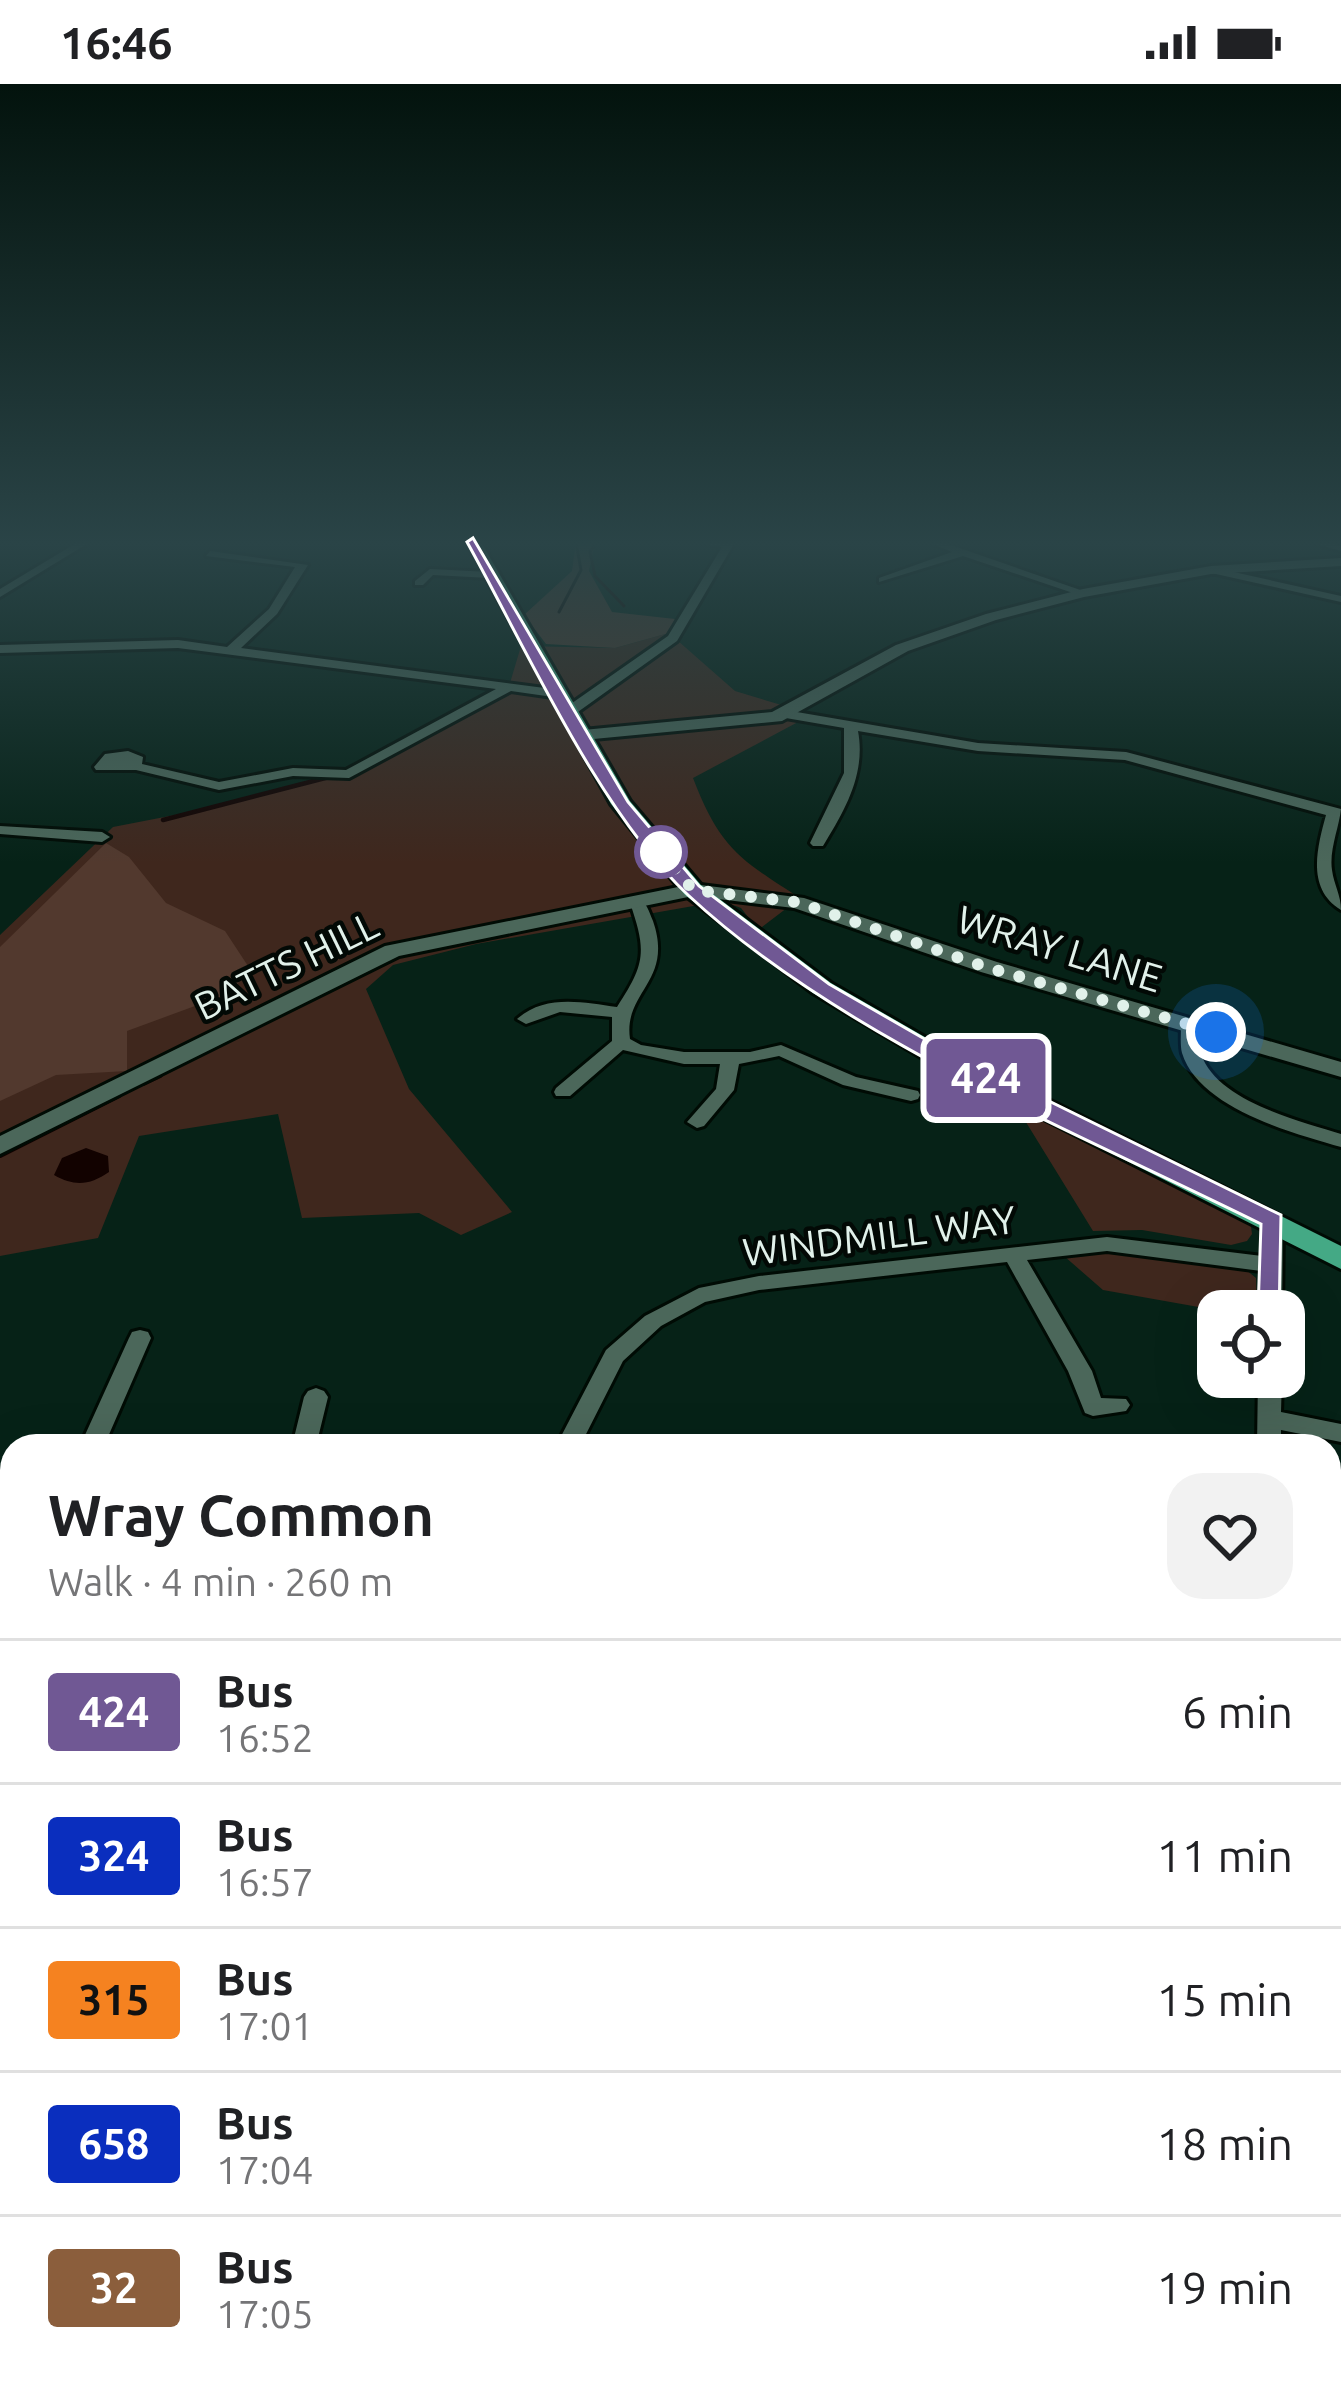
<!DOCTYPE html>
<html lang="en">
<head>
<meta charset="utf-8">
<style>
	body { margin:0; font-family:Ubuntu,sans-serif; background:#f2f2f2; color:#202124; height:100vh; display:flex; flex-direction:column; font-size:45px; white-space:nowrap }
	* { box-sizing:border-box; margin:0 }
	p { font-size:39px; color:#757577 }
	.icon { flex:none; width:66px; height:66px; fill:none; stroke:currentColor; stroke-width:2; stroke-linecap:round; stroke-linejoin:round }
	.map { position:relative; flex:1; overflow:hidden }
	.side { position:absolute; left:0px; top:1350px; width:1341px; height:951px; display:flex; flex-direction:column; background:#fff; border-radius:36px 36px 0 0; box-shadow:0 12px 48px #0002 }
	.side>* { flex:none }
	.badge { padding:0 24px; border-radius:9px; font-size:42px; line-height:78px }
	.controls { position:absolute; left:1197px; top:1206px; display:grid; gap:24px }
	.controls a { display:grid; place-items:center; width:108px; height:108px; border-radius:24px; background:#fff; box-shadow:0 12px 48px #0002; font-size:60px }
	.you { position:absolute; width:60px; height:60px; margin:-30px; border:9px solid #fff; border-radius:50%; background:#1a73e8; box-shadow:0 0 0 18px #1a73e833 }
	.map>.badge { position:absolute; translate:-50% -50%; box-shadow:0 0 0 6px #fff }
	.round { display:grid; place-items:center; flex:none; width:126px; height:126px; border-radius:36px; background:#f2f2f2 }
	.headline { display:flex; align-items:center; justify-content:space-between; height:204px; padding:0 48px }
	h1 { font-size:57px; font-weight:600; line-height:90px }
	ul { padding:0; list-style:none }
	li { display:flex; align-items:center; gap:36px; height:144px; padding:0 48px; border-top:3px solid #e0e0e0 }
	li div { flex:1 }
	li b { display:block; font-size:45px }
	li em { font-style:normal }
	li .badge { min-width:132px; font-weight:700; text-align:center }
	.status { display:flex; justify-content:space-between; align-items:center; height:84px; padding:0 60px; background:#fff; direction:ltr }
	.status svg { height:33px; fill:currentColor }
	.map>svg:first-child { display:block }
	.green { fill:#3f271d }
	.forest { fill:#52392e }
	.water { fill:#120200 }
	.lines { fill:none; stroke-linecap:round; stroke-linejoin:round }
	.stream-far2 { stroke:#120200; stroke-width:3 }
	.stream-far1 { stroke:#120200; stroke-width:4.5 }
	.stream { stroke:#120200; stroke-width:6 }
	.minor-casing { stroke:#000b04; stroke-width:6 }
	.tertiary-casing { stroke:#000b04; stroke-width:6 }
	.primary-casing { stroke:#000b04; stroke-width:6 }
	.minor { fill:#4b675a; fill-rule:evenodd }
	.tertiary { fill:#4b675a; fill-rule:evenodd }
	.primary { fill:#44a985; fill-rule:evenodd }
	.line { fill:#705894; stroke:#fff; stroke-width:3 }
	.walk { stroke:#e1f1ea; stroke-width:12; stroke-dasharray:0 21.6 }
	.stop-dot { fill:#fff; stroke:#705894; stroke-width:6 }
	.labels { text-anchor:middle; dominant-baseline:central; stroke-width:9; stroke-linejoin:round; paint-order:stroke }
	.street-label { font-size:39px; fill:#e1f1ea; stroke:#020905 }
</style>
</head>
<body>
<div class="status"><b>16:46</b><svg viewBox="0 0 49 12"><path d="M0 12V9h3v3zM5 12V6h3v6zM10 12V3h3v9zM15 12V0h3v12zM26 1h20v11H26zM47 4h2v5h-2z"/></svg></div>
<div class="map">
<svg width="1341" height="2299" viewBox="0 0 1341 2299">
	<rect width="100%" height="100%" fill="#062217"/>
	<path class="green" d="M669,549L735,607L788,623L782,635L798,638L693,694C720,764 739,775 800,814L758,846L741,824L722,817L476,860L393,881L366,905L409,1005L512,1128L461,1151L419,1129L302,1134L278,1030L139,1052L98,1154L0,1172V851L113,743L211,724L341,689L487,621L510,599L521,562L615,564Z
		M1008,1009L1250,1135L1252,1150L1247,1157L1231,1161L1142,1146L1093,1147Z
		M1132,1168L1245,1185L1256,1194L1257,1227H1221L1103,1206L1064,1172Z"/>
	<path class="forest" d="M576,458H595L589,487L612,528L675,535L669,549L615,564L546,560L524,531L572,487Z
		M106,759L129,773L166,819L225,847L248,882L233,908L127,947V987L56,991L0,1017V863Z"/>
	<path class="water" d="M86,1064L108,1072L109,1088C90,1101 75,1103 54,1091L62,1074Z"/>
	<g class="lines">
		<path class="stream-far2" d="M596,458L590,468L595,492L624,522
			M559,528L581,486L576,458"/>
		<path class="stream-far1" d="M163,736L333,692"/>
		<path class="stream" d="M143,999L160,991
			M0,1071L119,1011"/>
		<defs>
			<path id="minor" d="M78,458H90L0,513V505Z
				M696,458H735L677,557L575,630H565V624L668,552L722,463Z
				M928,458H942L1089,509L1079,511L963,472L879,498V494L952,468Z
				M1316,458L1341,461V467L1317,460Z
				M210,467L308,481L277,530L241,564L560,606L566,610L560,614L511,607L349,694L293,692L219,706L136,686H96L94,683L105,670L128,667L143,673L142,680L219,698L293,684L346,686L496,605L178,564L0,569V561L178,556L227,563L269,525L295,483L206,472Z
				M1211,483L1341,512V518L1207,488V484Z
				M430,485L490,488L496,491L490,494L433,491L423,501H415V497Z
				M785,626L978,659L1126,668L1341,725C1339,744 1329,766 1332,786C1334,801 1341,811 1341,826C1306,805 1317,764 1326,731L1125,676L978,667L858,647C866,690 845,726 823,762H813L810,759L844,689V644L780,633V627Z
				M0,742L102,748L110,753L102,758L0,750Z
				M638,814C648,820 648,826 653,837C674,898 623,907 630,955L641,961L684,968H750L781,961L856,993L918,1007L920,1011L918,1015L911,1017L843,1001L779,972L739,980L734,1006L704,1042L697,1044L687,1038L716,1005L720,980H684L623,966L570,1012H556L554,1008L556,1004L612,957V933L560,928L526,940L517,935C545,910 582,918 617,923C645,880 647,868 630,819Z
				M1190,936L1199,941C1199,951 1198,961 1201,970C1217,1017 1299,1037 1341,1050V1063C1292,1049 1199,1024 1182,969C1180,961 1181,950 1181,941Z
				M1273,1130L1283,1137L1282,1227H1260L1261,1187L1107,1167L1027,1176L1092,1287L1101,1314L1126,1315L1130,1321L1126,1327L1093,1332L1085,1329L1068,1287L1007,1178L759,1206L705,1218L661,1242L623,1277L580,1362H556L606,1266L645,1232L699,1204L759,1192L1107,1153L1262,1172L1263,1137Z
				M140,1246L148,1248L151,1254L104,1362H80L129,1254L132,1248Z
				M1258,1293H1282L1281,1328L1341,1340V1358L1281,1346V1362H1257Z
				M316,1304L324,1307L328,1313L316,1362H292L304,1313L308,1307Z
				M12,1538V1577L10,1582L0,1586V1546L2,1541Z
				M0,1698L12,1701V1729L0,1726Z
				M1329,1722L1341,1727V1755L1329,1750Z
				M406,2289H444L440,2299H402Z
				M1265,2289H1303L1306,2299H1268Z"/>
			<path id="tertiary" d="M1341,474V482L1211,490L1084,513L996,536L908,567L782,637L583,656L574,651L583,646L772,628L896,561L986,530L1083,505L1211,482Z
				M693,800L804,814L997,878L1341,978V993L981,888L794,824L693,812L399,872L0,1070V1052L385,862Z"/>
			<path id="primary" d="M466,458H481L630,717L701,801L831,899L937,960L1341,1162V1185L919,972L813,909L685,811L611,720Z"/>
		</defs>
		<use href="#minor" class="minor-casing"/>
		<use href="#tertiary" class="tertiary-casing"/>
		<use href="#primary" class="primary-casing"/>
		<use href="#minor" class="minor"/>
		<use href="#tertiary" class="tertiary"/>
		<use href="#primary" class="primary"/>
	</g>
	<linearGradient id="sky" x2="0" y2="1"><stop stop-color="#03130d"/><stop offset="0.59" stop-color="#2a4447"/><stop offset="1" stop-color="#2a4447" stop-opacity="0"/></linearGradient>
	<rect width="1341" height="779" fill="url(#sky)"/>
	<path class="line" d="M473,454L628,718L699,802L829,900L935,961L1281,1131L1279,1233H1262L1258,1227L1261,1140C1076,1048 839,952 688,811C599,728 527,566 467,458Z"/>
	<g class="lines">
		<path class="walk" d="M661,768L693,806L797,818L989,884L1216,948"/>
	</g>
	<circle class="stop-dot" cx="661" cy="768" r="24"/>
	<g class="labels">
		<g class="street-label">
			<text transform="translate(1060 864) rotate(17)">WRAY LANE</text>
			<text transform="translate(286 881) rotate(-26)">BATTS HILL</text>
			<text transform="translate(879 1151) rotate(-7)">WINDMILL WAY</text>
		</g>
	</g>
</svg>
<div class="controls">
<a><svg class="icon" aria-label="locate" viewBox="0 0 24 24"><circle cx="12" cy="12" r="6"/><path d="M12 2v4M12 18v4M2 12h4M18 12h4"/></svg></a>
</div>
<div class="you" style="left:1216px;top:948px"></div>
<b class="badge" style="left:986px;top:994px;background:#705894;color:#fff">424</b>
<section class="side">
<div class="headline"><div><h1>Wray Common</h1><p>Walk · 4 min · 260 m</p></div><a class="round"><svg class="icon" aria-label="heart" viewBox="0 0 24 24"><path d="M12 20l-8-8c-3-5 5-10 8-4 3-6 11-1 8 4z"/></svg></a></div>
<ul>
<li><span class="badge" style="background:#705894;color:#fff">424</span><div><b>Bus</b><p>16:52</p></div><em>6 min</em></li>
<li><span class="badge" style="background:#0a2ebe;color:#fff">324</span><div><b>Bus</b><p>16:57</p></div><em>11 min</em></li>
<li><span class="badge" style="background:#f58220;color:#111">315</span><div><b>Bus</b><p>17:01</p></div><em>15 min</em></li>
<li><span class="badge" style="background:#0a2ebe;color:#fff">658</span><div><b>Bus</b><p>17:04</p></div><em>18 min</em></li>
<li><span class="badge" style="background:#8b5e3c;color:#fff">32</span><div><b>Bus</b><p>17:05</p></div><em>19 min</em></li>
</ul>
</section>
</div>
</body>
</html>
